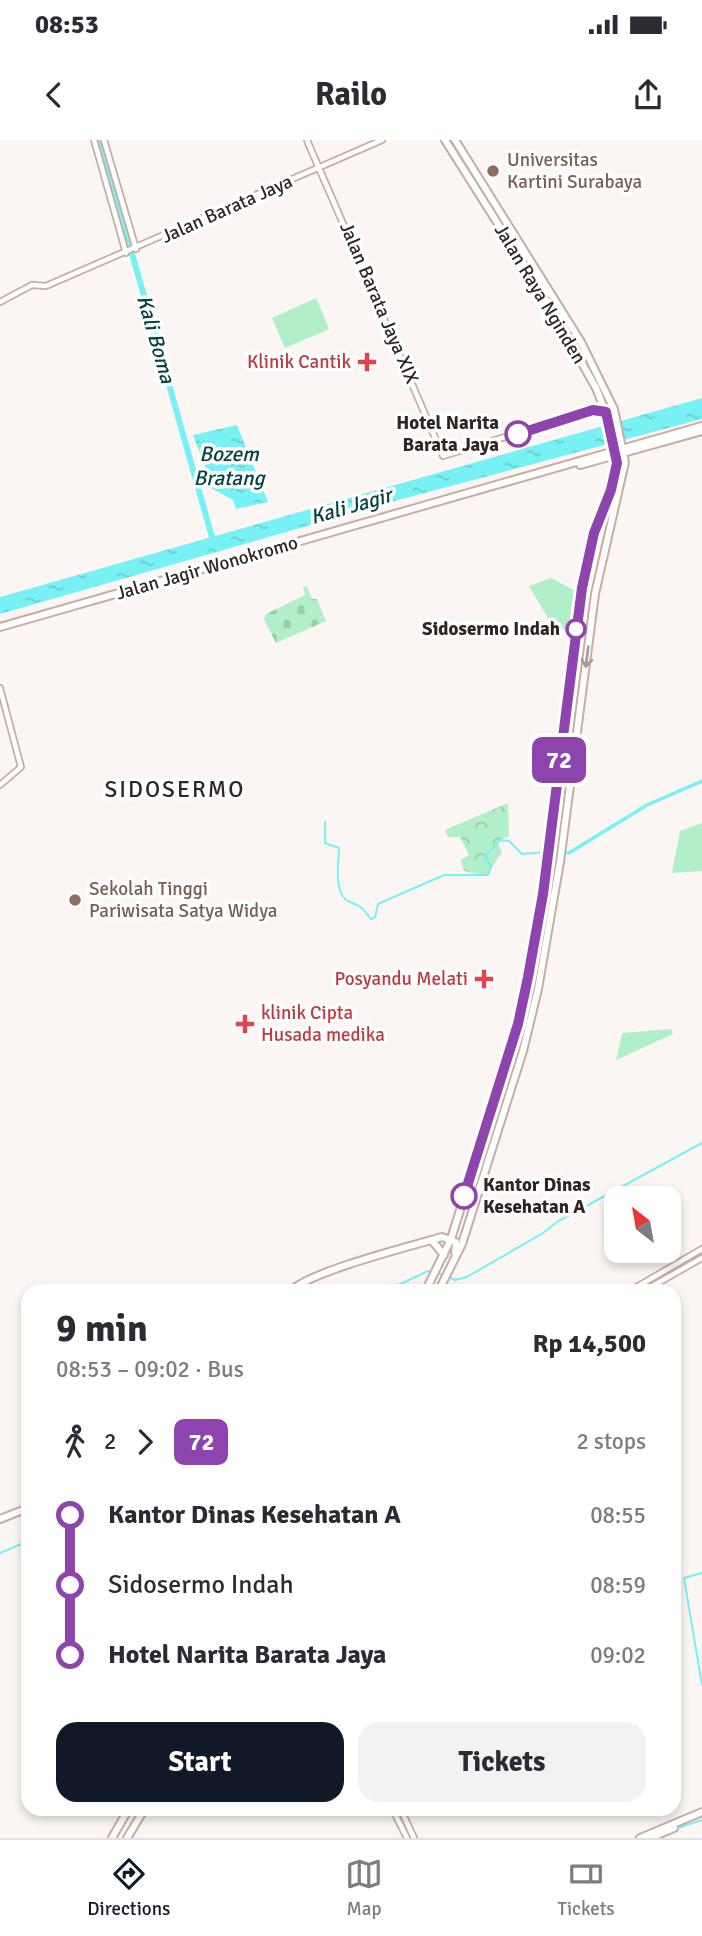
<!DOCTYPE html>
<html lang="en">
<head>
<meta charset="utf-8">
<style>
	body { margin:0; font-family:Signika,sans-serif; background:#f2f2f3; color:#2b2b33; height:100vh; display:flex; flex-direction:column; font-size:26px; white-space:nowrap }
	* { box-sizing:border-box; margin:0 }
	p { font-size:23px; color:#7c7c81 }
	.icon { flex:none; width:38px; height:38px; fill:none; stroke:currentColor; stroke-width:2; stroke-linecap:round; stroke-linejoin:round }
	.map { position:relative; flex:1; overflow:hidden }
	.side { position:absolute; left:21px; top:1144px; width:660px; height:532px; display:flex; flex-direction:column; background:#fff; border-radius:21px; box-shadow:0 4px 10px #0003 }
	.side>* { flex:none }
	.badge { padding:0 14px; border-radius:10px; font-size:24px; line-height:46px }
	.needle { width:46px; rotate:329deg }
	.fabs { position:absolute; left:604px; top:1046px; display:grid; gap:14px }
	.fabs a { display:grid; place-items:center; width:77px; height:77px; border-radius:14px; background:#fff; box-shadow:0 4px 10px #0003; font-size:35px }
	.map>.badge { position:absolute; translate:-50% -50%; box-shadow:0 0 0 4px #fff }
	.legs { display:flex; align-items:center; gap:10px; height:77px; padding:0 35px; font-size:23px }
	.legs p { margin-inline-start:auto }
	.overview { display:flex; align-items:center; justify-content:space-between; height:119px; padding:0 35px }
	h1 { font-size:38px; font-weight:800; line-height:52px }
	.action { display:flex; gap:14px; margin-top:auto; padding:14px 35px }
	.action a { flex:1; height:80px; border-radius:21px; background:#111827; color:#fff; font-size:28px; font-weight:800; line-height:80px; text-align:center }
	.action a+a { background:#f2f2f3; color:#2b2b33 }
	ul { padding:0 35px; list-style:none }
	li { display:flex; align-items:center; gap:24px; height:70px; font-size:26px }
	li i { display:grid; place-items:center; width:10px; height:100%; margin:0 9px; background:currentColor }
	li i::after { content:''; width:18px; height:18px; margin:-9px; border:5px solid; border-radius:50%; background:#fff }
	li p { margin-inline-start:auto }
	li:first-child i { background:linear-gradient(#0000 50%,currentColor 0) }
	li:last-child i { background:linear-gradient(currentColor 50%,#0000 0) }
	.status { display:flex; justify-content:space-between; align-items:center; height:49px; padding:0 35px; background:#fff; direction:ltr }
	.status svg { height:19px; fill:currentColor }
	header { display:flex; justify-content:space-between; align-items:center; height:91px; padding:0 35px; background:#fff; font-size:32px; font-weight:800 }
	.tabs { display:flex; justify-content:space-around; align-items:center; height:98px; border-top:2px solid #e1e1e2; background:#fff; font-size:19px; color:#7c7c81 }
	.tabs a { display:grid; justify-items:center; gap:4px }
	.tabs .on { color:#111827 }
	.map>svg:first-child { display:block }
	.green { fill:#b0efca }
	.cemetery { fill:url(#cemetery-stones) }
	.park { fill:url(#park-crowns) }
	.water { fill:url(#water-ripples) }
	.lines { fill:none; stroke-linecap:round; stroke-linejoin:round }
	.stream { stroke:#78f1f4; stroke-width:2 }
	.canal { stroke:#78f1f4; stroke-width:3.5 }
	.river { stroke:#78f1f4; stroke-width:6 }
	.secondary-casing { stroke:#c6aea3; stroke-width:8 }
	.primary-casing { stroke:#c6aea3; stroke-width:10 }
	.secondary { stroke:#fff; stroke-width:4.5 }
	.primary { stroke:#fff; stroke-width:6 }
	.oneway { stroke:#a19d9b }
	.line-1-casing { stroke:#fff; stroke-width:16 }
	.line-1 { stroke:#8e44ad; stroke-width:10 }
	.education-dot { fill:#8d6e63; stroke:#fff; stroke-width:2.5 }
	.health-dot { fill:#e0444e; stroke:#fff; stroke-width:2.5 }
	.stop-1-dot { fill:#fff; stroke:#8e44ad; stroke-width:3.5 }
	.labels { text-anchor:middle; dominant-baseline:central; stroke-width:7; stroke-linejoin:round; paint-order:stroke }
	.education-label { font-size:19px; fill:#785e54; stroke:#fff; text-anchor:start }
	.street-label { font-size:19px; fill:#2f2521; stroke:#fff }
	.health-label { font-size:19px; fill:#be3a42; stroke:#fff; text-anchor:end }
	.stop-label { font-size:19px; font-weight:bold; fill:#2f2521; stroke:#fff; text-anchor:end }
	.water-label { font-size:21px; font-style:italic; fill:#064243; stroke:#fff }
	.quarter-label { font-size:23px; letter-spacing:2px; fill:#2f2521; stroke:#fff }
</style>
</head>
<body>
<div class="status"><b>08:53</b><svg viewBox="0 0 49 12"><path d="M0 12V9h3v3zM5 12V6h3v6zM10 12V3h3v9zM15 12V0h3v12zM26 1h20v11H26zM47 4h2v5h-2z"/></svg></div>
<header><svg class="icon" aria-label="back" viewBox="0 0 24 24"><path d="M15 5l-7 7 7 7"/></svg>Railo<svg class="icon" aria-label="share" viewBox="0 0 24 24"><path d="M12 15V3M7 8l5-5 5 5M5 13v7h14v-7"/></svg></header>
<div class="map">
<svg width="702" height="1698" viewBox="0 0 702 1698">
	<defs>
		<pattern id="cemetery-stones" width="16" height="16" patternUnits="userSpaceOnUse" patternTransform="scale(1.75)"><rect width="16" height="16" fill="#b0efca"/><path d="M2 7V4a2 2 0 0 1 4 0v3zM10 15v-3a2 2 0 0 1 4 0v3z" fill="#98cdad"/></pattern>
		<pattern id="park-crowns" width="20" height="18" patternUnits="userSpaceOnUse" patternTransform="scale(1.75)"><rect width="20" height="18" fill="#b0efca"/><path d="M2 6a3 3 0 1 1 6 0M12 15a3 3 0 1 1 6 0" fill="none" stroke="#98cdad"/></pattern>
		<pattern id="water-ripples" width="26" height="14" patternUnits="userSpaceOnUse" patternTransform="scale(1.75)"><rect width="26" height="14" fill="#78f1f4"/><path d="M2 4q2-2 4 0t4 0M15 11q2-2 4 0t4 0" fill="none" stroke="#68ced1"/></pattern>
	</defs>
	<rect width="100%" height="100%" fill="#fbf6f4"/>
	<path class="green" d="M316,158L329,189L285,208L272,178Z
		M551,438L577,452L574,486L556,492L529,446Z
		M702,683V731L672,733L680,691Z
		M671,889L673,894L616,920L622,893Z"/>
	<path class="cemetery" d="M307,446L312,459H317L326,481L276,503L264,479L266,474L305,455L303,447Z"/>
	<path class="park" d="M508,663L509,696L497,701L502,712L486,736L464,731L461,720L469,715L460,697H448L445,690Z"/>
	<path class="water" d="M702,258V279L391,362L0,474V457Z
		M237,285L268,362L236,369L233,360L207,346L209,337L193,295Z"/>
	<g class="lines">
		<path class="stream" d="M325,682V703L339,708C339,721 332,755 350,762C363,767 362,768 371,779L375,777L378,764L444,735H488L491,727L485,716L500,700L509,701L522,714L546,712
			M551,712L569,713
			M449,1137L455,1140L467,1137L543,1093L557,1082L702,1003
			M359,1152L398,1145L428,1131L444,1135
			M0,1413L28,1401
			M702,1433L684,1438L702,1545
			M675,1689L702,1680"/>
		<path class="canal" d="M569,713L647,665L702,641"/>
		<path class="river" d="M100,0L212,397"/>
		<defs>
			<path id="secondary" d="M94,0L126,113
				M104,0L136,109
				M307,0L443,316L593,270L605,272
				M308,3L328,49
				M0,162L32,145L46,146L382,0
				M0,548L21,627L0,645
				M628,1152L702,1109
				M642,1152L702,1118
				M393,1670L407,1698
				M401,1670L414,1698"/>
			<path id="primary" d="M580,325L702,291
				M0,487L702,286
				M434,1103L444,1115
				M290,1152C307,1132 411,1106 442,1097L456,1102L455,1113
				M425,1152L451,1099L518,884L543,754L582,448L594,393L611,350L617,323L609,281L596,248L548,163L445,0
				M438,1152L462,1104L523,911L538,849L560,722L595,454L625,322L614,269L581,202L455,0
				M0,1379L28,1368
				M112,1698L128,1670
				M127,1698L144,1670
				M640,1698L702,1672
				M650,1698L674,1688"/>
		</defs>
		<use href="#secondary" class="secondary-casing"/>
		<use href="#primary" class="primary-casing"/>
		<use href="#secondary" class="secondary"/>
		<use href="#primary" class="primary"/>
	</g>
	<defs><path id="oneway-shaft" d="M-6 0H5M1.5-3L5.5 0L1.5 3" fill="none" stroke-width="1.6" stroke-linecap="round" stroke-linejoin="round" transform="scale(1.75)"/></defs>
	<use class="oneway" href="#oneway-shaft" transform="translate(587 517) rotate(97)"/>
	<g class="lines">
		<defs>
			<path id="line-1" d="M464,1056L518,884L528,837L543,754L582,448L594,393L611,350L617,323L606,272L593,270L518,294"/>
		</defs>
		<use href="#line-1" class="line-1-casing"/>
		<use href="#line-1" class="line-1"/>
	</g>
	<g class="education-dot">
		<circle cx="493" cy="31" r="7"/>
		<circle cx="75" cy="760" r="7"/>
	</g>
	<g class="health-dot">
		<path d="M363.5 211.5h7v7h7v7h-7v7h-7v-7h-7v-7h7z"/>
		<path d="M480.5 828.5h7v7h7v7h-7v7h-7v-7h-7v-7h7z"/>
		<path d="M241.5 873.5h7v7h7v7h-7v7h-7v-7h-7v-7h7z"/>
	</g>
	<g class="stop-1-dot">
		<circle cx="518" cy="294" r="12"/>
		<circle cx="576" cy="489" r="9"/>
		<circle cx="464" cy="1056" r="12"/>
	</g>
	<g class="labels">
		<g class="education-label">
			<text x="507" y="20">Universitas<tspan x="507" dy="22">Kartini Surabaya</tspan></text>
			<text x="89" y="749">Sekolah Tinggi<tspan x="89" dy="22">Pariwisata Satya Widya</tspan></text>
		</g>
		<g class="street-label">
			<text transform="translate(227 69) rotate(-24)">Jalan Barata Jaya</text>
			<text transform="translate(540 154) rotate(59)">Jalan Raya Nginden</text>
			<text transform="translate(379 163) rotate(67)">Jalan Barata Jaya XIX</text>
			<text transform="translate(207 428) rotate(-16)">Jalan Jagir Wonokromo</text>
		</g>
		<g class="health-label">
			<text x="351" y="222">Klinik Cantik</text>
			<text x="468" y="839">Posyandu Melati</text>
			<text x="261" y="873" text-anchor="start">klinik Cipta<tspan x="261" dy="22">Husada medika</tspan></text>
		</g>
		<g class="stop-label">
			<text x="499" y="283">Hotel Narita<tspan x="499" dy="22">Barata Jaya</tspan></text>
			<text x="560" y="489">Sidosermo Indah</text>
			<text x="483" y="1045" text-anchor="start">Kantor Dinas<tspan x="483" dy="22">Kesehatan A</tspan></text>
		</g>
		<g class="water-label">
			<text transform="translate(156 199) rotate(74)">Kali Boma</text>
			<text x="229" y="314">Bozem<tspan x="229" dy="24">Bratang</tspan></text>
			<text transform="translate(351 366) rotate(-16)">Kali Jagir</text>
		</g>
		<g class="quarter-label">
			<text x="175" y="649">SIDOSERMO</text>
		</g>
	</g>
</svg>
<div class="fabs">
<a><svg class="needle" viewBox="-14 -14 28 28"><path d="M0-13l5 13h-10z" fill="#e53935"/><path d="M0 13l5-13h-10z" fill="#7c7c81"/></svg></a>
</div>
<b class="badge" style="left:559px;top:620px;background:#8e44ad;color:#fff">72</b>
<section class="side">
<div class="overview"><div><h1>9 min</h1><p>08:53 – 09:02 · Bus</p></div><b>Rp 14,500</b></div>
<div class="legs"><svg class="icon" aria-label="walk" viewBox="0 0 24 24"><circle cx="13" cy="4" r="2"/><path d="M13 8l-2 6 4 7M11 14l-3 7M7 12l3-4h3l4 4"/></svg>2<svg class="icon" aria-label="forward" viewBox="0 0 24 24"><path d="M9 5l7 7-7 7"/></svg><b class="badge" style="background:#8e44ad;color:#fff">72</b><p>2 stops</p></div>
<ul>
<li><i style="color:#8e44ad"></i><b>Kantor Dinas Kesehatan A</b><p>08:55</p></li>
<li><i style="color:#8e44ad"></i><span>Sidosermo Indah</span><p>08:59</p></li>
<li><i style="color:#8e44ad"></i><b>Hotel Narita Barata Jaya</b><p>09:02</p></li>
</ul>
<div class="action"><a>Start</a><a>Tickets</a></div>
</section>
</div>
<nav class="tabs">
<a class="on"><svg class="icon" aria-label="directions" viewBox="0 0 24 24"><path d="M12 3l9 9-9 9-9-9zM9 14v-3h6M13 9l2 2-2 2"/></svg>Directions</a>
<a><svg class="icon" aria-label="map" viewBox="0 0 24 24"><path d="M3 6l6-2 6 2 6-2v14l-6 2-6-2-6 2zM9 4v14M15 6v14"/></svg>Map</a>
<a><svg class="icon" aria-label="tickets" viewBox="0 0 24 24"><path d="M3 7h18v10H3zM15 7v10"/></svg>Tickets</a>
</nav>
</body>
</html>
